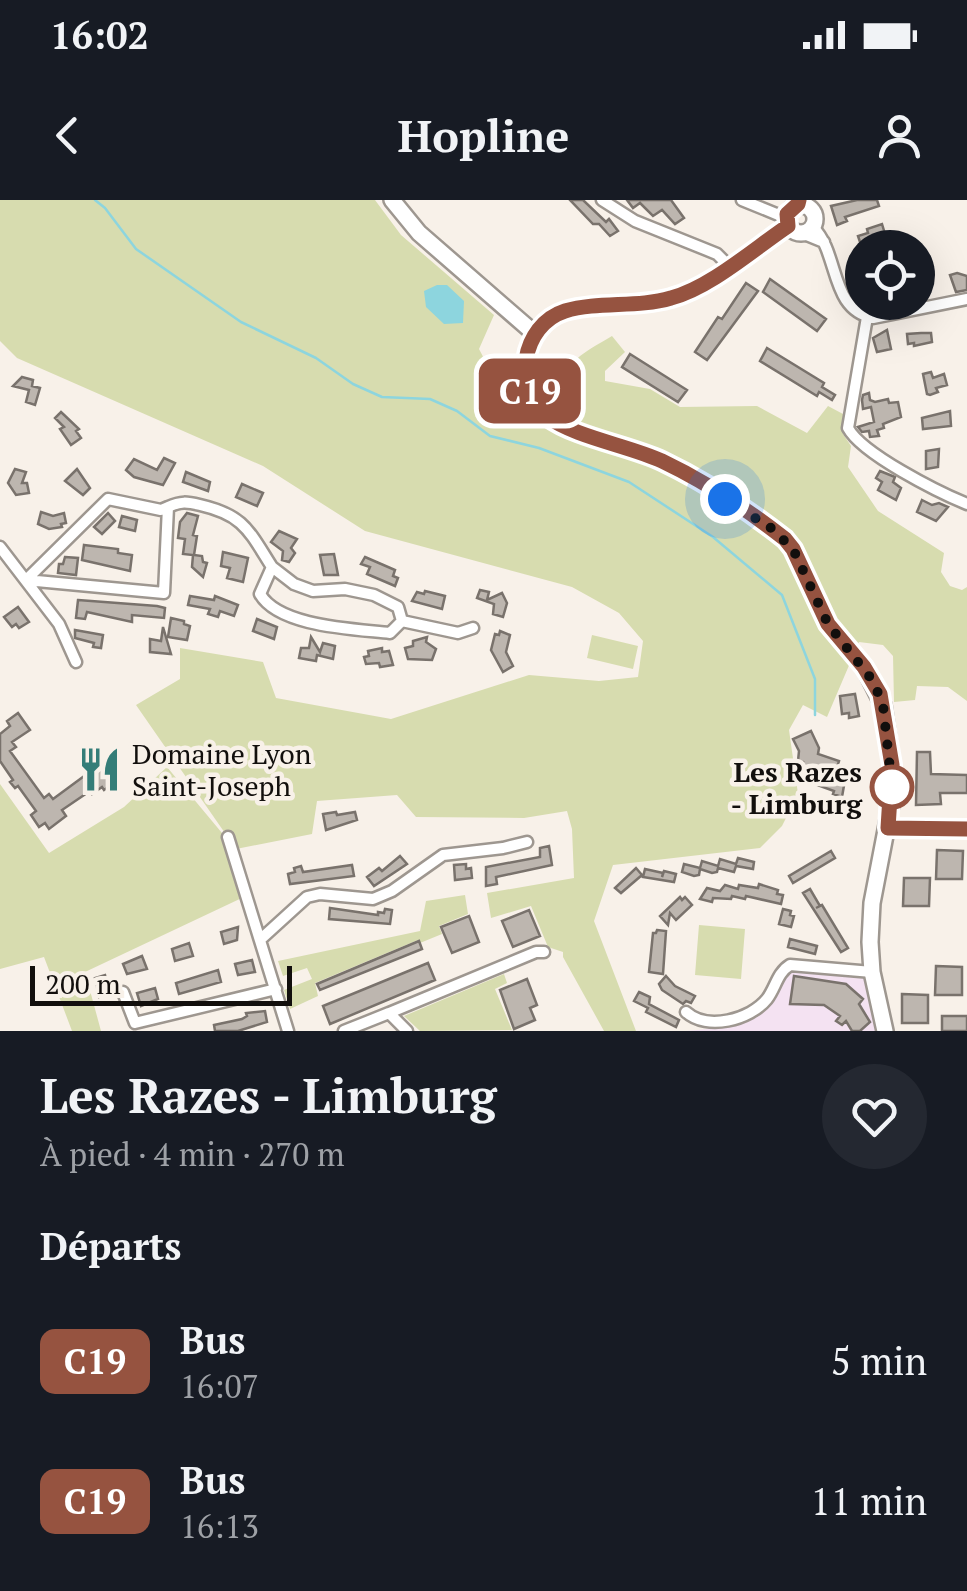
<!DOCTYPE html>
<html lang="fr">
<head>
<meta charset="utf-8">
<style>
	body { margin:0; font-family:"PT Serif",serif; background:#242831; color:#f1f3f6; height:100vh; display:flex; flex-direction:column; font-size:38px; white-space:nowrap }
	* { box-sizing:border-box; margin:0 }
	p { font-size:32px; color:#9ea1a6 }
	.icon { flex:none; width:55px; height:55px; fill:none; stroke:currentColor; stroke-width:2; stroke-linecap:round; stroke-linejoin:round }
	.map { position:relative; height:831px; overflow:hidden }
	.drawer { display:flex; flex-direction:column; background:#171b24; flex:1 }
	.drawer>* { flex:none }
	.badge { padding:0 20px; border-radius:15px; font-size:35px; line-height:65px }
	.controls { position:absolute; left:845px; top:30px; display:grid; gap:20px }
	.controls a { display:grid; place-items:center; width:90px; height:90px; border-radius:50%; background:#171b24; box-shadow:0 10px 40px #0002; font-size:50px }
	.scale { position:absolute; left:30px; bottom:25px; width:262px; box-sizing:border-box; padding-left:10px; border:5px solid #120f0d; border-top:0; font-size:28px; line-height:35px; white-space:nowrap; color:#120f0d; -webkit-text-stroke:8px #f8f1e9; paint-order:stroke }
	.you { position:absolute; width:50px; height:50px; margin:-25px; border:8px solid #fff; border-radius:50%; background:#1a73e8; box-shadow:0 0 0 15px #1a73e833 }
	.map>.badge { position:absolute; translate:-50% -50%; box-shadow:0 0 0 5px #fff }
	h2 { padding:0 40px; font-size:38px; line-height:90px }
	.round { display:grid; place-items:center; flex:none; width:105px; height:105px; border-radius:52px; background:#242831 }
	.headline { display:flex; align-items:center; justify-content:space-between; height:170px; padding:0 40px }
	h1 { font-size:48px; font-weight:800; line-height:75px }
	ul { padding:0; list-style:none }
	li { display:flex; align-items:center; gap:30px; height:140px; padding:0 40px }
	li div { flex:1 }
	li b { display:block; font-size:38px }
	li em { font-style:normal }
	li .badge { min-width:110px; font-weight:700; text-align:center }
	.status { display:flex; justify-content:space-between; align-items:center; height:70px; padding:0 50px; background:#171b24; direction:ltr }
	.status svg { height:28px; fill:currentColor }
	header { display:flex; justify-content:space-between; align-items:center; height:130px; padding:0 40px; background:#171b24; font-size:45px; font-weight:800 }
	.map>svg:first-child { display:block }
	.commercial { fill:#f4e2f2 }
	.green { fill:#d7dcaf }
	.water { fill:#8dd5de }
	.lines { fill:none; stroke-linecap:round; stroke-linejoin:round }
	.stream { stroke:#8dd5de; stroke-width:2.5 }
	.building { fill:#bdb6af; stroke:#79726c; stroke-width:2.5 }
	.street-casing { stroke:#9e9790; stroke-width:15 }
	.secondary-casing { stroke:#9e9790; stroke-width:20 }
	.street { stroke:#fff; stroke-width:10 }
	.secondary { stroke:#fff; stroke-width:15 }
	.line-casing { stroke:#fff; stroke-width:22 }
	.line { stroke:#965340; stroke-width:15 }
	.walk { stroke:#120f0d; stroke-width:10; stroke-dasharray:0 18 }
	.stop-dot { fill:#fff; stroke:#965340; stroke-width:5 }
	.labels { text-anchor:middle; dominant-baseline:central; stroke-width:9; stroke-linejoin:round; paint-order:stroke }
	.poi-label { font-size:28px; fill:#120f0d; stroke:#f8f1e9; text-anchor:start }
	.stop-label { font-size:28px; font-weight:bold; fill:#120f0d; stroke:#f8f1e9; text-anchor:end }
</style>
</head>
<body>
<div class="status"><b>16:02</b><svg viewBox="0 0 49 12"><path d="M0 12V9h3v3zM5 12V6h3v6zM10 12V3h3v9zM15 12V0h3v12zM26 1h20v11H26zM47 4h2v5h-2z"/></svg></div>
<header><svg class="icon" aria-label="back" viewBox="0 0 24 24"><path d="M15 5l-7 7 7 7"/></svg>Hopline<svg class="icon" aria-label="person" viewBox="0 0 24 24"><circle cx="12" cy="8" r="4"/><path d="M4 21q1-7 8-7t8 7"/></svg></header>
<div class="map">
<svg width="967" height="831" viewBox="0 0 967 831">
	<rect width="100%" height="100%" fill="#f8f1e9"/>
	<path class="commercial" d="M795,771L866,777L877,831H686L729,827L747,821L770,803L786,775Z"/>
	<path class="green" d="M0,0H375L401,35L494,115L479,149L499,187L536,224L559,222L570,215C555,166 573,159 612,136L625,152L605,171V181L650,189L680,207L757,206L807,233L828,206L843,214V234L851,246L848,267L878,311L944,353L941,372L950,386L962,390L967,387V501L948,487L917,486L915,500L894,502L893,456L883,445L859,442L827,517L803,505L789,530L798,594L782,626L760,648L613,665L594,721L636,831H604L563,757V752L548,747L531,706L491,718L487,693L574,678L572,629L567,611L524,618L416,617L397,595L317,601L312,634L236,649L136,505L180,479V448L263,462L276,498L391,519L529,475L599,481L638,477L643,441L619,413L572,387L365,331L263,266L17,158L0,141Z
		M592,435L638,446L633,469L587,458Z
		M167,567L227,639L246,696L85,772L101,831H72L44,757L0,769V584L49,653L124,607Z
		M465,695L468,714L439,726L442,734L420,743L418,740L315,783L318,796L290,809L284,790L312,779L307,768L283,776L278,761L420,731L426,701Z
		M699,725L745,729L741,779L695,775Z
		M504,774L507,783L495,789L512,830L420,831L404,816Z"/>
	<path class="water" d="M437,85H447L464,101L463,123L444,124L426,107L424,91Z"/>
	<g class="lines">
		<path class="stream" d="M95,0L105,8L136,49L241,122L316,158L353,184L382,197L430,199L457,211L490,236L539,248L629,282L713,337L782,395L815,479V515"/>
	</g>
	<path class="building" d="M570,0H583L606,22L609,19L618,31L610,36L599,24H593Z
		M627,0H671L684,18L675,24L662,10L653,16L640,3L633,8Z
		M857,0H877L879,6L845,17L847,21L837,25L831,6Z
		M882,24L885,34L861,45L858,36L868,33L867,29Z
		M957,73L967,76V90L956,92L950,75Z
		M770,79L826,119L817,131L763,92Z
		M746,83L758,91L707,160L695,152L718,117L722,119Z
		M887,130L891,149L877,152L873,138Z
		M921,133H931L932,142L914,146V143L908,144L907,134Z
		M767,148L824,183L822,187L835,195L832,200L819,192L817,196L760,161Z
		M630,154L687,190L678,202L622,167Z
		M931,172L933,178L944,174L947,185L936,188L938,192L930,195L927,194L923,174Z
		M22,177L33,180L32,186L40,188L35,205L26,202L29,190L13,186Z
		M869,193L870,200L875,202L888,199L889,203L898,202L901,217L883,224L884,228L877,230L879,236L870,237L869,231L862,232L858,227L874,222L871,207L863,209L862,200L863,195Z
		M950,211L951,226L923,229L922,218Z
		M61,212L79,229L76,231L81,238L71,245L60,229L64,227L55,218Z
		M939,249L938,267L926,269V251Z
		M164,258L175,263L163,285L134,277L126,270L134,259L157,270Z
		M15,269L26,272L22,283H27L29,293L16,295L8,283Z
		M77,269L90,288L83,295L65,281Z
		M880,271L895,277L893,282L901,288L896,300L878,290L882,282L876,278Z
		M186,272L210,282L208,291L183,282Z
		M242,284L263,293L257,306L236,297Z
		M922,300L932,305L939,303L948,307L936,321L917,312Z
		M41,312L53,316L64,313L66,323L61,324L62,327L49,329L38,324Z
		M108,313L115,321L102,334L94,327Z
		M187,313L198,316L193,335L197,336L194,355L202,356L203,362L207,363L203,377L192,367L193,355L183,354L185,339L178,338L180,322Z
		M122,316L137,320L135,331L119,327Z
		M279,331L297,339L291,348L295,353L289,362L282,360L283,351L271,342Z
		M84,345L118,349V353L132,355L130,371L82,360Z
		M223,352L248,358L243,382L227,378L230,368L221,366Z
		M334,354L338,375H324L320,355Z
		M65,357L78,358L76,375L58,373L59,364H63Z
		M365,357L395,370L393,376L398,378L395,386L367,374L370,367L361,364Z
		M480,390L489,392L487,400L502,393L507,403L503,417L493,414L494,404L477,398Z
		M425,391L445,396L442,409L412,401L417,392L424,394Z
		M190,396L214,400L215,396L238,405L234,416L220,411L218,417L208,414L210,409L188,405Z
		M78,400L157,406L165,408L164,418L132,415V422L87,412L85,419L76,418Z
		M18,407L29,422L19,428L16,424L12,427L4,417Z
		M171,418L184,421V424L190,426L187,440L168,437Z
		M257,419L277,427L274,439L253,431Z
		M163,427L171,454L150,452V439L161,441Z
		M75,430L103,435L101,448L93,447L94,443L75,438Z
		M500,431L510,435L506,452L513,466L503,472L491,450L495,434L499,435Z
		M311,437L320,452L323,443L335,446L333,459L317,455L316,461L299,458L301,448H309Z
		M427,437L426,442L436,449L432,460L408,459L405,448L413,446V441Z
		M382,448V452L389,451L393,465L380,467L379,463L366,464L364,457L369,456L368,451Z
		M855,494L859,516L849,518V513L842,514L840,496Z
		M18,513L30,530L12,542L16,547L10,551L44,598L49,594L53,599L91,571L88,567L100,558L117,581L104,590L102,587L92,594L90,591L62,610L66,616L49,629L45,623L39,627L31,615L36,611L18,586L15,588L10,582L13,580L0,561V534L10,526L7,521Z
		M811,531L819,548L818,554L839,561L836,571L846,574L842,597L833,594L834,591L809,582L813,569L802,568L803,562L798,561L799,551L793,539Z
		M917,552H930L931,574L967,575V593H940L941,604L916,605Z
		M336,612L337,615L355,612L357,620L326,630L323,614Z
		M549,646L552,665L496,677L497,684L486,686V667L540,657V648Z
		M937,650L963,651L962,679H936Z
		M831,651L835,658L793,683L789,676Z
		M400,656L407,664L374,686L367,677L379,668L382,671Z
		M738,658L754,662L753,669L736,666L734,672L718,668L717,672L712,673L700,669L699,675L694,676L682,672L684,664L700,668L702,661L718,666L720,659L736,664Z
		M466,664V669L471,668L472,678L455,680L454,665Z
		M352,665L354,676L290,684L288,674L295,672L294,668L301,666L303,672Z
		M636,668L642,675L621,693L615,688Z
		M645,669L663,673L662,677L664,671L676,674L674,682L643,677Z
		M904,678H930L929,706H903Z
		M759,684L778,690L777,694L783,695L781,704L746,696L745,699L732,696L731,699L713,698L712,702L700,699L707,688L720,691L725,685L738,689L739,685L758,688Z
		M810,689L820,706L816,708L822,705L848,748L841,752L803,693Z
		M680,697L682,700L685,697L692,705L676,720L670,713L668,725L660,716Z
		M330,708L378,715V712L384,713L385,709L392,710L390,724L329,719Z
		M783,709L791,711L790,715L794,716L791,727L779,724Z
		M529,710L540,736L513,747L502,721Z
		M469,716L479,742L452,753L441,727Z
		M238,727L237,740L224,744L221,732Z
		M657,730L666,731L663,774L649,772L653,733H656Z
		M790,739L817,746L815,754L788,747Z
		M419,741L422,749L320,790L317,784Z
		M189,743L193,756L175,761L172,749Z
		M142,756L147,769L127,774L123,764Z
		M252,760L255,772L238,775L235,764Z
		M428,763L435,780L330,824L323,806Z
		M936,766L962,767V795H935Z
		M218,770L221,782L179,794L176,783Z
		M105,775L109,794L99,797L95,778Z
		M666,776L675,786L695,796L691,803L686,801L683,804L662,790L659,784Z
		M794,776L846,784L863,799L859,804L870,822L860,831H852L846,821L842,825L836,821L840,816L824,805L790,804Z
		M527,779L537,805L530,808L535,820L514,829L500,790Z
		M155,788L158,799L141,806L137,793Z
		M639,792L650,797L649,804L679,820L676,827L646,812L648,808L634,801Z
		M902,794L928,795V823H902Z
		M265,811L267,822L238,831H215L214,825L242,819L247,816L246,813Z
		M942,816H967V831H942Z"/>
	<g class="lines">
		<defs>
			<path id="street" d="M602,0L635,21L717,54L729,66
				M742,0L786,18
				M813,27C840,54 829,109 873,118L967,99
				M802,33L824,42
				M867,117L848,228C862,254 938,292 967,304
				M108,299L161,310L168,307L164,393L26,380Z
				M168,307C181,301 187,302 200,305C244,315 249,331 272,367
				M0,347L59,424L76,462
				M272,367L294,384L313,391L345,389L374,395L398,407L402,421L390,433C355,429 279,427 260,394Z
				M402,421L458,433L473,428
				M228,637L288,831
				M262,738L307,697L320,694L373,699L392,691L443,655L503,648L527,642
				M123,792L135,823L276,789
				M686,812C707,831 750,820 767,799C776,787 777,773 790,765L872,772
				M389,813L536,752H544
				M344,831L389,813L407,831"/>
			<path id="secondary" d="M392,0L419,33L534,133
				M787 19a14 14 0 1 1 28 0a14 14 0 1 1-28 0Z
				M788,26C755,48 710,88 671,98C637,108 599,101 565,111C522,125 510,190 548,217C573,235 631,247 662,261C704,281 748,310 785,339L793,349L829,425L864,467L883,505L892,565V599L872,703L870,742L872,772L885,831
				M888,628L967,629"/>
		</defs>
		<use href="#street" class="street-casing"/>
		<use href="#secondary" class="secondary-casing"/>
		<use href="#street" class="street"/>
		<use href="#secondary" class="secondary"/>
	</g>
	<g class="lines">
		<defs>
			<path id="line" d="M799,0L798,4L787,14L788,26C755,48 710,88 671,98C637,108 599,101 565,111C521,125 511,190 548,217C575,237 630,246 662,261C704,281 748,310 785,339L793,349L828,424L864,467L880,494L892,565L888,628L967,629"/>
		</defs>
		<use href="#line" class="line-casing"/>
		<use href="#line" class="line"/>
		<path class="walk" d="M725,299L771,328L793,349L828,424L873,481L883,505L892,587"/>
	</g>
	<defs>
		<symbol id="restaurant-bare" viewBox="-9 -9 18 18"><path d="M-5-6h1v4h1v-4h1v4h1v-4h1v5L-1.5 .5V6h-2V.5L-5-1ZM5-6V6H3V1.5H1.5Q1.5-4 5-6Z" fill="#347d78" stroke="#f8f1e9" stroke-width="2.5" paint-order="stroke"/></symbol>
	</defs>
	<g fill-rule="evenodd">
		<use href="#restaurant-bare" x="68" y="538" width="63" height="63"/>
	</g>
	<circle class="stop-dot" cx="892" cy="587" r="20"/>
	<g class="labels">
		<g class="poi-label">
			<text x="132" y="553">Domaine Lyon<tspan x="132" dy="32">Saint-Joseph</tspan></text>
		</g>
		<g class="stop-label">
			<text x="862" y="571">Les Razes<tspan x="862" dy="32">- Limburg</tspan></text>
		</g>
	</g>
</svg>
<div class="controls">
<a><svg class="icon" aria-label="locate" viewBox="0 0 24 24"><circle cx="12" cy="12" r="6"/><path d="M12 2v4M12 18v4M2 12h4M18 12h4"/></svg></a>
</div>
<div class="scale">200 m</div>
<div class="you" style="left:725px;top:299px"></div>
<b class="badge" style="left:530px;top:191px;background:#965340;color:#fff">C19</b>
</div>
<section class="drawer">
<div class="headline"><div><h1>Les Razes - Limburg</h1><p>À pied · 4 min · 270 m</p></div><a class="round"><svg class="icon" aria-label="heart" viewBox="0 0 24 24"><path d="M12 20l-8-8c-3-5 5-10 8-4 3-6 11-1 8 4z"/></svg></a></div>
<h2>Départs</h2>
<ul>
<li><span class="badge" style="background:#965340;color:#fff">C19</span><div><b>Bus</b><p>16:07</p></div><em>5 min</em></li>
<li><span class="badge" style="background:#965340;color:#fff">C19</span><div><b>Bus</b><p>16:13</p></div><em>11 min</em></li>
</ul>
</section>
</body>
</html>
